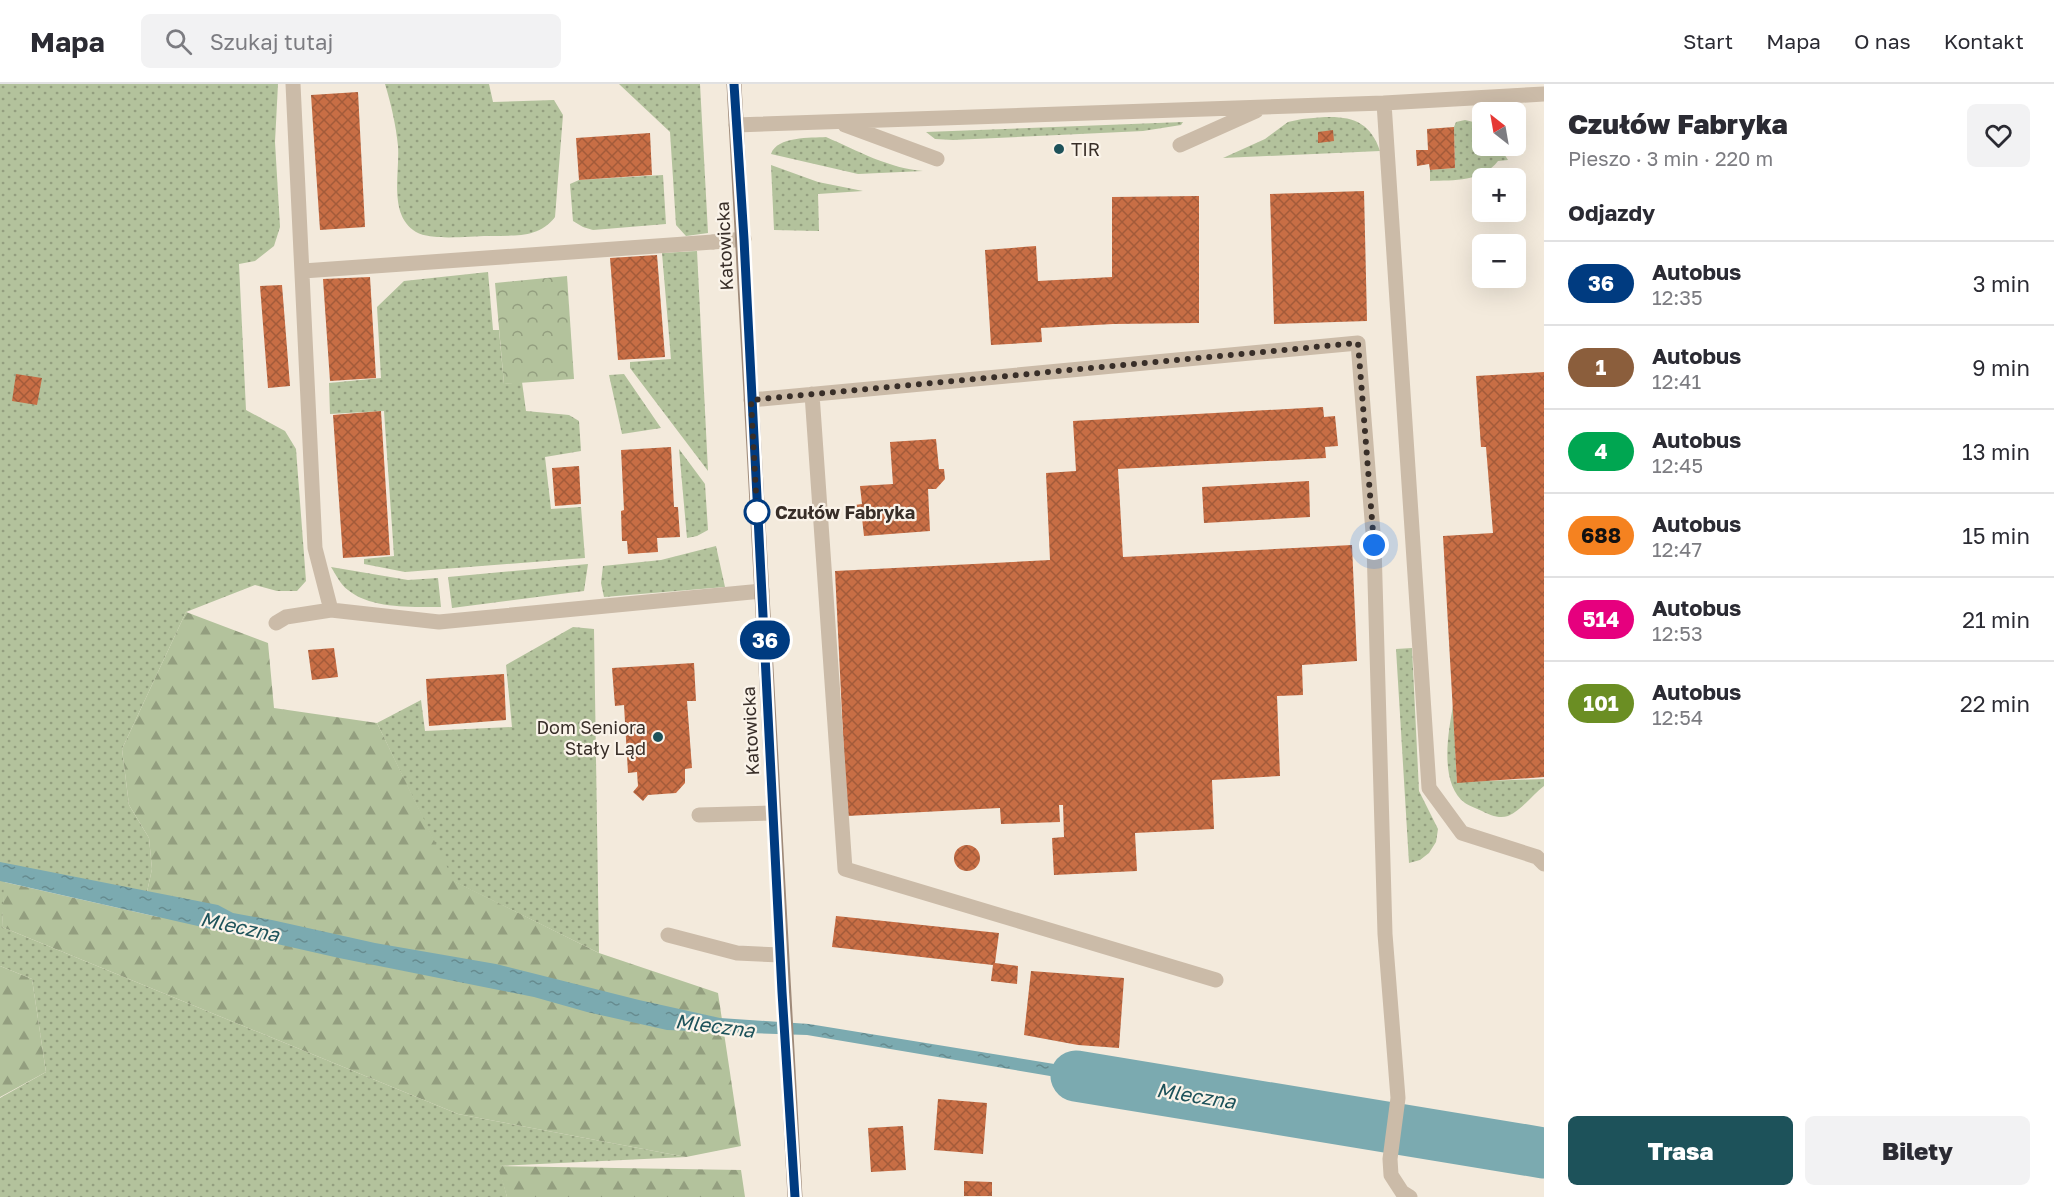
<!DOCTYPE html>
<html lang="pl">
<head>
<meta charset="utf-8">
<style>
	body { margin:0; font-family:"Golos Text",sans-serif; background:#f2f2f3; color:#2b2b33; height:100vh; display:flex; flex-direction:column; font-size:22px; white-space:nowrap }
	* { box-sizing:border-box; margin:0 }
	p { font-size:20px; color:#7c7c81 }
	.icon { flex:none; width:33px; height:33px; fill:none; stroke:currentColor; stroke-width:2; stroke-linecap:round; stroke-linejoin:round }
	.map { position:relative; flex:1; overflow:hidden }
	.drawer { display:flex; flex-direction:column; background:#fff; width:510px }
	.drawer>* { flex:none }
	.badge { padding:0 12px; border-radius:20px; font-size:21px; line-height:39px }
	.needle { width:39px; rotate:329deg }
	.buttons { position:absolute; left:1472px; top:18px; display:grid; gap:12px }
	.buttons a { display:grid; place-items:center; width:54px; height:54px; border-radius:9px; background:#fff; box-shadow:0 6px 24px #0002; font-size:30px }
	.you { position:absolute; width:30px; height:30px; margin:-15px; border:4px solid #fff; border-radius:50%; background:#1a73e8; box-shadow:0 0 0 9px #1a73e833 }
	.map>.badge { position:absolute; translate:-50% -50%; box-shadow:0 0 0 3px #fff }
	h2 { padding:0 24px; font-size:22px; line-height:54px }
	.round { display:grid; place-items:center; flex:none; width:63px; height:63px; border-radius:9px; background:#f2f2f3 }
	.headline { display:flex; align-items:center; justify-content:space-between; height:102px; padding:0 24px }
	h1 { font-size:28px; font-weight:800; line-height:45px }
	.cta { display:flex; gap:12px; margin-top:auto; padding:12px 24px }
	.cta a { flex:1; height:69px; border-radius:9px; background:#1d525a; color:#fff; font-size:24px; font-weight:800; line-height:69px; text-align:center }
	.cta a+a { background:#f2f2f3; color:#2b2b33 }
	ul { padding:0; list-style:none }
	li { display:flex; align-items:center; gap:18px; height:84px; padding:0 24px; border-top:2px solid #e1e1e2 }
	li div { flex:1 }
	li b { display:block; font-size:22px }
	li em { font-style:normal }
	li .badge { min-width:66px; font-weight:700; text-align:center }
	header { display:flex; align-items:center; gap:36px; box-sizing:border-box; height:84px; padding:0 30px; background:#fff; border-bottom:2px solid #e1e1e2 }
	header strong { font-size:28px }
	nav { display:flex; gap:33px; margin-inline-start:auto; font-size:21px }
	.search { width:420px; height:54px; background:#f2f2f3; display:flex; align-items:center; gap:15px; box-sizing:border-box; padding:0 21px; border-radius:9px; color:#7c7c81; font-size:22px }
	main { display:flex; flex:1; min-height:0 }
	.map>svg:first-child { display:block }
	.grass { fill:url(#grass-dots) }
	.forest { fill:url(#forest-firs) }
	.park { fill:url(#park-crowns) }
	.water { fill:url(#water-ripples) }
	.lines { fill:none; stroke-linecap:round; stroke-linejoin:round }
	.river { stroke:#7baab0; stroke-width:51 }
	.building { fill:url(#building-cross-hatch) }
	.service { stroke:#cbbba8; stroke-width:15 }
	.minor { stroke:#cbbba8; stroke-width:15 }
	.secondary { stroke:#9f8a79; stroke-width:15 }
	.line-casing { stroke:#fff; stroke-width:14 }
	.line { stroke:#003b80; stroke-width:9 }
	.walk { stroke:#382e28; stroke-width:6; stroke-dasharray:0 10.8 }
	.poi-dot { fill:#1d525a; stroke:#faf3e9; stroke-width:2 }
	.stop-dot { fill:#fff; stroke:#003b80; stroke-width:3 }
	.labels { text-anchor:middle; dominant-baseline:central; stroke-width:4.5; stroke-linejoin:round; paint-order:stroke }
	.poi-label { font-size:18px; fill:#382e28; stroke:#faf3e9; text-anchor:start }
	.street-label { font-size:18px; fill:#382e28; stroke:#faf3e9 }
	.stop-label { font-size:18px; font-weight:bold; fill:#382e28; stroke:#faf3e9; text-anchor:start }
	.water-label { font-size:20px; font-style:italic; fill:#1d525a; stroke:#faf3e9 }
</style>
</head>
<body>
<header>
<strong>Mapa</strong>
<div class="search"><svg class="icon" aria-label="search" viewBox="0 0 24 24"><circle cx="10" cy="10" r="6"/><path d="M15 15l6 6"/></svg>Szukaj tutaj</div>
<nav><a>Start</a><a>Mapa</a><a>O nas</a><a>Kontakt</a></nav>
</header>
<main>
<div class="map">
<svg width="1544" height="1113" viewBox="0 0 1544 1113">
	<defs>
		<pattern id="grass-dots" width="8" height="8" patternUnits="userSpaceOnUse" patternTransform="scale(1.5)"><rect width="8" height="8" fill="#b3c29c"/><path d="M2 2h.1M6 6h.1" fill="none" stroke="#939e7f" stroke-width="1.8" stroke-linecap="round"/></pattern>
		<pattern id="forest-firs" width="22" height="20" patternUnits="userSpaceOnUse" patternTransform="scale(1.5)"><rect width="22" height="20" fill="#b3c29c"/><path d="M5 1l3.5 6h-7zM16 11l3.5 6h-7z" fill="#939e7f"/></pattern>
		<pattern id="park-crowns" width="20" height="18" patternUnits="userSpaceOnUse" patternTransform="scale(1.5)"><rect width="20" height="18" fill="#b3c29c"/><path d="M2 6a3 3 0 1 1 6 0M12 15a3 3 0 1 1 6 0" fill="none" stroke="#939e7f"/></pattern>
		<pattern id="water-ripples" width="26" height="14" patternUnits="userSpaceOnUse" patternTransform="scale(1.5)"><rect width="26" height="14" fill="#7baab0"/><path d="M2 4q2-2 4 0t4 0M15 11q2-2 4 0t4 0" fill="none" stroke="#668b8f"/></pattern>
		<pattern id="building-cross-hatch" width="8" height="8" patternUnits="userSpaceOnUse" patternTransform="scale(1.5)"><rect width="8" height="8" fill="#c86e45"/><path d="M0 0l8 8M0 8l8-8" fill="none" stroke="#a35b3a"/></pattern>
	</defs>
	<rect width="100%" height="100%" fill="#f3eadc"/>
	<path class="grass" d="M0,0H278L275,58L280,143L274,162L255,177L239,180L246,326L285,347L296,365L306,497L297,507H277L255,501L186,528L122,665L129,721L149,754L152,785L147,808L6,780L2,843L458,1030L686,1073L499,1082L507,1113H0V1014L46,988L32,895L0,882Z
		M385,0H489L493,18L554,16L563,31L555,133C538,155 514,151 488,152C469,152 432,157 416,148C388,131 400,89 398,62C396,41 391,20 385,0Z
		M619,0H700L708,149L686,152L676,141L670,48Z
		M1325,33C1353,32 1371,39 1380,67L1223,74L1265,55L1288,38L1302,35Z
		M1465,36L1482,40V62H1499L1508,76L1498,77C1482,98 1454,96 1430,97V86L1455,84L1454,43L1456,38Z
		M1183,38L1181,41L1143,47L953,56L935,55L926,48Z
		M826,53C858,67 888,84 923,87L858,90L771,70C777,52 811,54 826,53Z
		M771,81L818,98L863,107L818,110L819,147L774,146Z
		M663,91L666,140L593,146L583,143L573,137L570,100L579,96Z
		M697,167L708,387L630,284V278L671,275L662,169Z
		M488,188L493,246H499L504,300L522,298L526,327L569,331L579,337L581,367L545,373L551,425L581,423L585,474L405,488L364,480V475L394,472L384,327L330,330L329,299L381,294L377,223L404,197Z
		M624,290L661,344L622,350L609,291Z
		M679,365L705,400L708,446L697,452L687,454Z
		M716,462L725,503L604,513L601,499L603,482L661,476Z
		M588,480L584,507L452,524L448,493Z
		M331,483L408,496L438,494L441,523C413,523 371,525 348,506C341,501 336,491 331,483Z
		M573,543L594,545L599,869L453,797L377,639L421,616L425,647L512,643L506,581Z
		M1412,564L1419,707L1438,745L1436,758L1429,769L1420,776L1409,779L1396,565Z
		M1453,622L1457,698L1544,695V702C1532,711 1522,726 1508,732C1499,735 1490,731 1482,727C1476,724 1469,722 1465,719C1439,700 1448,649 1453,622Z"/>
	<path class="forest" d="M186,528L268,559L274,624L377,639L454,797L599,869L718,909L741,1062L686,1073L458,1030L2,843L4,798L158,833L147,808L152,785L149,754L129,721L122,665Z
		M0,882L32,895L46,988L0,1013Z
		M498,1082L741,1086L745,1113H507Z"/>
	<path class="park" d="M567,192L574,295L504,300L495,199Z"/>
	<path class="water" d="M0,778L218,821L233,829L272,836L375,859L496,880L639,916L720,934L809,940L1146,995L1145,1008L807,951L667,946L587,928L534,913L339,874L0,797Z"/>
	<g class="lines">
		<path class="river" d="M1076,992L1544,1069"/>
	</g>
	<path class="building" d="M358,8L365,143L320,146L311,11Z
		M1454,43L1455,84L1430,86L1429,80L1417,82L1416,66H1428L1427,45Z
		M1333,46L1334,57L1318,59V48Z
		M650,49L652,91L579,96L576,54Z
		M1364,107L1367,237L1274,240L1270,110Z
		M1199,112V239L1113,240L1041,244L1042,258L991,261L985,166L1036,162L1038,197L1112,193V113Z
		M657,171L665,273L618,276L610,174Z
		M370,193L376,294L330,297L323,195Z
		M282,201L290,302L268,304L260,202Z
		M1544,288V693L1457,699L1443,452L1493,449L1486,363H1481L1476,292Z
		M16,290L42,294L37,321L12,317Z
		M1323,323L1324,333L1335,332L1338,362L1325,363L1326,374L1118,385L1123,473L1352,461L1357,577L1302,581L1303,611L1277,612L1280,692L1212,696L1214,745L1135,749L1137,787L1054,791L1052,754L1064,753L1063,721H1059L1060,738L1001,740L1000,724L847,732L835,487L1050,476L1046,389L1076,387L1073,337Z
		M381,327L390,471L343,474L333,331Z
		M936,355L939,385H944L945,395L936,405H928L930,447L864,452L862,434H855V421L862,420L860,402L893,400L890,358Z
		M671,363L674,423H678L680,453L657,454L658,468L628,470L627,457H622L621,427L624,426L621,366Z
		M579,382L581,420L555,422L552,384Z
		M1309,397L1310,433L1204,439L1202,403Z
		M334,564L338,593L312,596L308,566Z
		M694,579L696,617H687L692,684L685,685V699L676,709L648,711L643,717L633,708L638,702L637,688L628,689L624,621L615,622L612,584Z
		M504,590L506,636L429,642L426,595Z
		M954 774a13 13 0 1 1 26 0a13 13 0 1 1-26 0Z
		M836,832L999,849L995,879L1018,882L1017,900L991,897L993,881L832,863Z
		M1031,887L1124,894L1119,964L1078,961L1024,951Z
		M938,1015L987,1019L983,1070L934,1066Z
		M903,1042L906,1086L871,1088L868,1044Z
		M964,1097L992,1098V1112H964Z"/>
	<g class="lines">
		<path class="service" d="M1384,19L1429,704L1462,749L1537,773L1544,780
			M736,41L1384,19L1544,10
			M845,41L937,75
			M1180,61L1256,27
			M713,158L744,155
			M812,310L845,785L1216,896
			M751,316L1358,259L1374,461L1385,850L1398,1014L1390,1075L1391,1091L1402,1108L1410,1113
			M699,731L773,729
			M668,851L737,869L781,871"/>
		<path class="minor" d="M293,0L315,464L331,526
			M303,187L713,158
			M276,539L286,533L331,526L439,538L762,507"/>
		<path class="secondary" d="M734,0C755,371 774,742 795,1113"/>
	</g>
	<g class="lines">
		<defs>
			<path id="line" d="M734,0L744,155L782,908L795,1113"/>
		</defs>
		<use href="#line" class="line-casing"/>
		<use href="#line" class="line"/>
		<path class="walk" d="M757,428L751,316L1358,259L1374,461"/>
	</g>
	<g class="poi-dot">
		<circle cx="1059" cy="65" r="6"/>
		<circle cx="658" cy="653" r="6"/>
	</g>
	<circle class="stop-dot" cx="757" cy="428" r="12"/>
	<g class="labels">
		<g class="poi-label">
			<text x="1071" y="65">TIR</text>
			<text x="646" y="643" text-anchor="end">Dom Seniora<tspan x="646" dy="21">Stały Ląd</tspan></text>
		</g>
		<g class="street-label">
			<text transform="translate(724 162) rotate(-93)">Katowicka</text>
			<text transform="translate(750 647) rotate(-93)">Katowicka</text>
		</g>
		<g class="stop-label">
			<text x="775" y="428">Czułów Fabryka</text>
		</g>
		<g class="water-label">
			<text transform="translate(240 842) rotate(12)">Mleczna</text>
			<text transform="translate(715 941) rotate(7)">Mleczna</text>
			<text transform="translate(1196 1011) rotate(9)">Mleczna</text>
		</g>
	</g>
</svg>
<div class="buttons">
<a><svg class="needle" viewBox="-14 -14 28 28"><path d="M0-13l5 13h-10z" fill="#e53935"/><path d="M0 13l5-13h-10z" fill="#7c7c81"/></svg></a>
<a>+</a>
<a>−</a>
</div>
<div class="you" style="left:1374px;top:461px"></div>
<b class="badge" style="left:765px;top:556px;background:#003b80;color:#fff">36</b>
</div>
<section class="drawer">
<div class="headline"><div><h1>Czułów Fabryka</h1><p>Pieszo · 3 min · 220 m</p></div><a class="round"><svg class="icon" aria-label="heart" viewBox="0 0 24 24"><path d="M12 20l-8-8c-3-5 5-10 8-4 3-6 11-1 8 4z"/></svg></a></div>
<h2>Odjazdy</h2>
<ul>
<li><span class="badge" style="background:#003b80;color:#fff">36</span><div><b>Autobus</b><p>12:35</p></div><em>3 min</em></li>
<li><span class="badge" style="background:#8b5e3c;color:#fff">1</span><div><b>Autobus</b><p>12:41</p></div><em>9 min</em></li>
<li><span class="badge" style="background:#00a651;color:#fff">4</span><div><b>Autobus</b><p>12:45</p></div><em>13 min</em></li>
<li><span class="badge" style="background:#f58220;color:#111">688</span><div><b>Autobus</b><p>12:47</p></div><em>15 min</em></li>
<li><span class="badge" style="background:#e6007e;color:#fff">514</span><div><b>Autobus</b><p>12:53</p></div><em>21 min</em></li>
<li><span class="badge" style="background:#6b8e23;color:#fff">101</span><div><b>Autobus</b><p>12:54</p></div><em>22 min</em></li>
</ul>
<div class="cta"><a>Trasa</a><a>Bilety</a></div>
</section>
</main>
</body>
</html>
